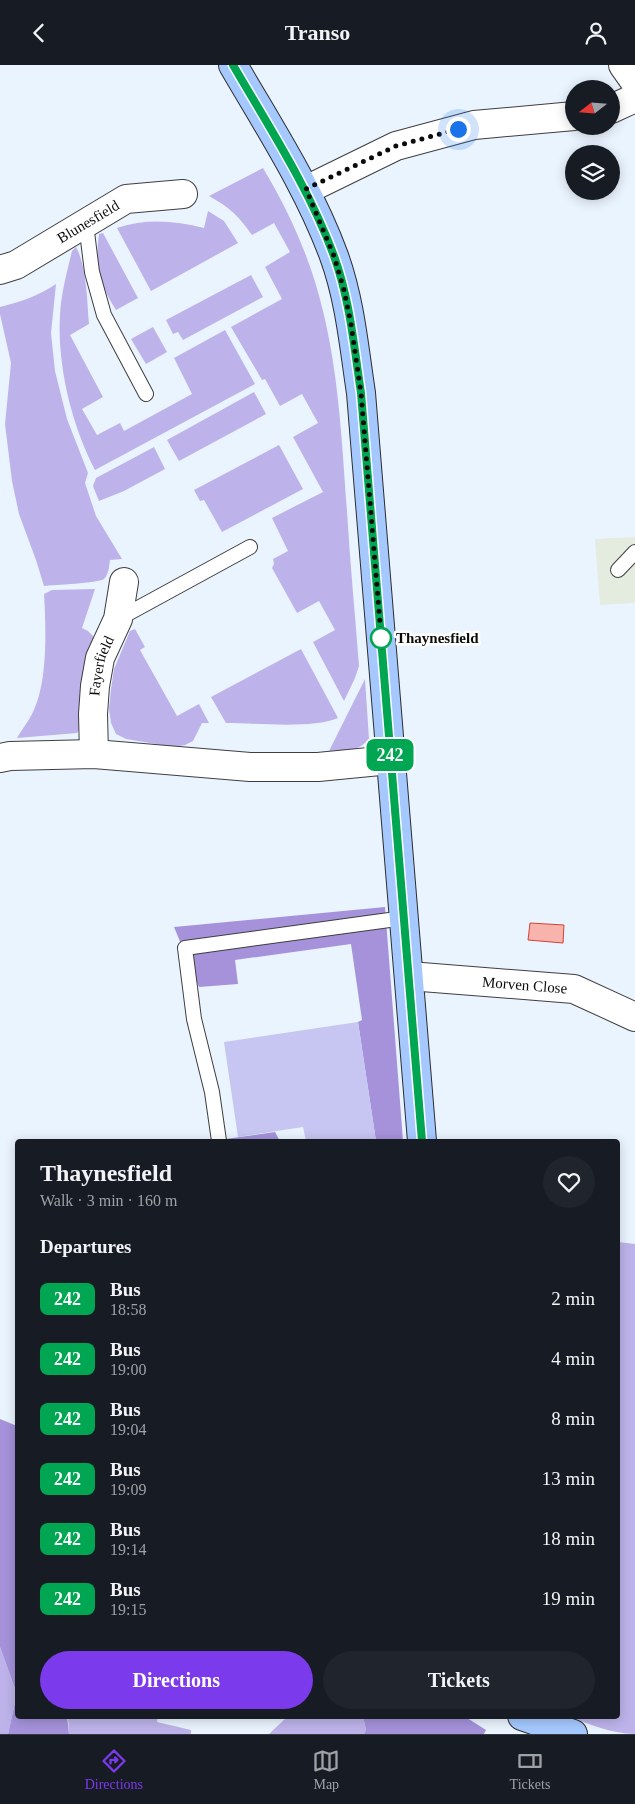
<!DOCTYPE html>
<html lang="en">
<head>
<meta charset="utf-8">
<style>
	body { margin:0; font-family:Georgia,serif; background:#20242c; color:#f1f3f6; height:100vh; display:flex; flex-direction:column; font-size:19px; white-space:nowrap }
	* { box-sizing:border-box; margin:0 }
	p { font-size:16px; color:#9ea1a6 }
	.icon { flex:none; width:28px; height:28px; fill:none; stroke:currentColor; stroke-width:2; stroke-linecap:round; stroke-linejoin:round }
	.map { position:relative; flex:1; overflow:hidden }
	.panel { position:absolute; left:15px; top:1074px; width:605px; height:580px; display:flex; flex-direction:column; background:#171b24; border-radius:5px; box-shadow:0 2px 12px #0003 }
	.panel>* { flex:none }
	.badge { padding:0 10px; border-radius:8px; font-size:18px; line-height:32px }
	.needle { width:32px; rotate:253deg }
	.buttons { position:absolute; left:565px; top:15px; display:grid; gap:10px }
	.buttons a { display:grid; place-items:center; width:55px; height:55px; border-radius:50%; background:#171b24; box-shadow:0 2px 12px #0003; font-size:25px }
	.you { position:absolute; width:25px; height:25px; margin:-12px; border:4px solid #fff; border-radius:50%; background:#1a73e8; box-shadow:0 0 0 8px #1a73e833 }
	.map>.badge { position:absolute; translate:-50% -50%; box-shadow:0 0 0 2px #fff }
	h2 { padding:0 25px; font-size:19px; line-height:45px }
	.round { display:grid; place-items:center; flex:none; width:52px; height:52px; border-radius:26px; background:#20242c }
	.summary { display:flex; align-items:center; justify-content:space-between; height:85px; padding:0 25px }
	h1 { font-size:24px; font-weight:700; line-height:38px }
	.action { display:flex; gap:10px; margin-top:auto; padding:10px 25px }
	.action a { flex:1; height:58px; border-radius:30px; background:#7c3aed; color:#fff; font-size:20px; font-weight:700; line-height:58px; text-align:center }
	.action a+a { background:#20242c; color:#f1f3f6 }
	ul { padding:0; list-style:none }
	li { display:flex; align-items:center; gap:15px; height:60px; padding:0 25px }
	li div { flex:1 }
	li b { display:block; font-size:19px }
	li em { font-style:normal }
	li .badge { min-width:55px; font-weight:700; text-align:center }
	header { display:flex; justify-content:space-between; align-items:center; height:65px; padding:0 25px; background:#171b24; font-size:22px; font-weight:700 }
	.tabs { display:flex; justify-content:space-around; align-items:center; height:70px; border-top:1px solid #363941; background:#171b24; font-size:14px; color:#9ea1a6 }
	.tabs a { display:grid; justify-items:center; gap:2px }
	.tabs .on { color:#7c3aed }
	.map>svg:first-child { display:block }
	.industrial { fill:#e4ebdf }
	.green { fill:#bdb3ea }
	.forest { fill:#a592db }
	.pitch { fill:#c7c5f1 }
	.water { fill:#f8b3ad; stroke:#d14331 }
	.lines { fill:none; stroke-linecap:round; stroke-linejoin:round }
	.lane-casing { stroke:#3e3e3e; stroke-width:16 }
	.street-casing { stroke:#3e3e3e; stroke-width:30 }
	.secondary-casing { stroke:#2d2d2d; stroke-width:30 }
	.lane { stroke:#fff; stroke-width:14 }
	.street { stroke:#fff; stroke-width:28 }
	.secondary { stroke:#a5c9ff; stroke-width:28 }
	.line-casing { stroke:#fff; stroke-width:11 }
	.line { stroke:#00a651; stroke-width:8 }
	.walk { stroke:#0b0b0b; stroke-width:5; stroke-dasharray:0 9 }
	.stop-dot { fill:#fff; stroke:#00a651; stroke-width:2.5 }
	.labels { text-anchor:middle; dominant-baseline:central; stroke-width:5; stroke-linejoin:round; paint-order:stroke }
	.street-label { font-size:15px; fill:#0b0b0b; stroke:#fff }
	.stop-label { font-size:15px; font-weight:bold; fill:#0b0b0b; stroke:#fff; text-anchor:start }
</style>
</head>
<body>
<header><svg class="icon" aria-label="back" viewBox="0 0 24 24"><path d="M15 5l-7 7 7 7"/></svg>Transo<svg class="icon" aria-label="person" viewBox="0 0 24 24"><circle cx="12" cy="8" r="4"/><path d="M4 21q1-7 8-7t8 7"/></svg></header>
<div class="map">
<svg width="635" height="1669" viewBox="0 0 635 1669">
	<rect width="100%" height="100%" fill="#eaf4ff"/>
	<path class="industrial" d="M635,472V538L600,540L595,474Z"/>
	<path class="green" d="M263,103C290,148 311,195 323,246C339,311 342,379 347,446C350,497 355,549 359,601L355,613L344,636L313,577L335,565L319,536L297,548L272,503L274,499L273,494L288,486L272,453L323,427L293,372L318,358L302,329L280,341L265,314L262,315L231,262L282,234L265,202L290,187L274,158L252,170C238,150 230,143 209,131Z
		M208,146L224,156L238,178L151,226L117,163C147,153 175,156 204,163Z
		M103,168L138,233L116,245C98,216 95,203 99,169Z
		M76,182C87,202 87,236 89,259L70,270L103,332L82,344L97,370L120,358L124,366L192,329L174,293L225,265L255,319L95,405C72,361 57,301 60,250C61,229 67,207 72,186Z
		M251,210L263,232L183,275L178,267L173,269L166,255Z
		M56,219L51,268L55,306L67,354L88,408L85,418L96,451L122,494L110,495C109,501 109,509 104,514C98,518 54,520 44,521L36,495L19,449L12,416L5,359L11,298L0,249V242C20,237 38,231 56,219Z
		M153,262L167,287L146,299L131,274Z
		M254,327L266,349L179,396L167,375Z
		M279,380L303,424L222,467L204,435L200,436L194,425Z
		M154,382L165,404L124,426L99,436L93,421L96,413Z
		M95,524L82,563L88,566L94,572L83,659L77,668L17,673C22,664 29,656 33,647C48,617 46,562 44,529L52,525Z
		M135,564L145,582L140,585L177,651L199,639L209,658H202L193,676L185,680L174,682L126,674L116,669L111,658L109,644L111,624L114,604L130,566Z
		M301,584L338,653C313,664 255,658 226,658L211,632Z
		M365,614L369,674C356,688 347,685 329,686Z
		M618,1177L635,1179V1669C612,1669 589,1659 568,1651H618Z
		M0,1582L17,1629L8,1669H0Z
		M68,1651H158L157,1657L191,1665V1669H69Z
		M288,1651H363L366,1665L364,1669H269Z"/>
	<path class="forest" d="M385,842L403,1076H376L358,957L362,955L351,879L235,895L238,919L199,922L174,862Z
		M275,1067L280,1076H211Z
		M0,1354L17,1361L18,1651H67L69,1669H8L17,1629L0,1582Z
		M363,1651H464L486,1665L484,1669H364L366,1665Z"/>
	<path class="pitch" d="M358,957L376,1076H306L303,1062L238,1072L224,977Z"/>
	<path class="water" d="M530,858L564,860L563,878L528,875Z"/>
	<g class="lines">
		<defs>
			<path id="lane" d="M86,159L92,207L104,250L146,329
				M618,505L635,487
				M118,554L250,482
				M219,1076L212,1027L194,954L185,883L404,853"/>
			<g id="street">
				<path d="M623,0L635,17"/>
				<path d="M611,44L635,33"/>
				<path d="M306,125L396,81L474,60L574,51"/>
				<path id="s1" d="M0,205L16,200L126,134L183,129"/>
				<path id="s2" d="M94,689L93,649L95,621L100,593L118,554L124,517"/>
				<path d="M0,693L10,691L94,689L250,702H318L390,695"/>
				<path id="s3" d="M409,911L574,924L635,952"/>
			</g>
			<path id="secondary" d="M233,0C269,62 309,123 334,191C350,235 354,282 361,328L422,1076
				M522,1651L573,1669"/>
		</defs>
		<use href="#lane" class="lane-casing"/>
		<use href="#street" class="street-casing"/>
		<use href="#secondary" class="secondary-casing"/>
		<use href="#lane" class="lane"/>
		<use href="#street" class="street"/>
		<use href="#secondary" class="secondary"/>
	</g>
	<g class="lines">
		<defs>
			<path id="line" d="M233,0C269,62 309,123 334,191C350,235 354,282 361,328L422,1076"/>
		</defs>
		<use href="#line" class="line-casing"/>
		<use href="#line" class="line"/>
		<path class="walk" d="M381,573L382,582L361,328L351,259L344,225L334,191L306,124L396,81L458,64"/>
	</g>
	<circle class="stop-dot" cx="381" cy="573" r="10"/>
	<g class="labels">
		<g class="street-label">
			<text stroke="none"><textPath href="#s1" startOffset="101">Blunesfield</textPath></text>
			<text stroke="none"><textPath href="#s2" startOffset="89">Fayerfield</textPath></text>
			<text stroke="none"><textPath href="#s3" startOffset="116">Morven Close</textPath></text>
		</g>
		<g class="stop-label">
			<text x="396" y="573">Thaynesfield</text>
		</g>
	</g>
</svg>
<div class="buttons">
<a><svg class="needle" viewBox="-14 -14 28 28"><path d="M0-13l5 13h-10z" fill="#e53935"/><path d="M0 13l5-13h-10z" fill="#9ea1a6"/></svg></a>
<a><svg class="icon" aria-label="layers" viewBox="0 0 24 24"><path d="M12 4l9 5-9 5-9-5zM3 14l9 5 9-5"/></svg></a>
</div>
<div class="you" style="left:458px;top:64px"></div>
<b class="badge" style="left:390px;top:690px;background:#00a651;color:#fff">242</b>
<section class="panel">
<div class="summary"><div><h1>Thaynesfield</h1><p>Walk · 3 min · 160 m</p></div><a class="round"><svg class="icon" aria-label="heart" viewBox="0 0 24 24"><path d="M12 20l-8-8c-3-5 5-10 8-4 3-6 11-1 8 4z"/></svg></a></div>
<h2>Departures</h2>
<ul>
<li><span class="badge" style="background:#00a651;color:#fff">242</span><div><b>Bus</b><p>18:58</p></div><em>2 min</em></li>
<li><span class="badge" style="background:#00a651;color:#fff">242</span><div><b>Bus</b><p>19:00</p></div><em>4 min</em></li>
<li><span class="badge" style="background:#00a651;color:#fff">242</span><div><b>Bus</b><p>19:04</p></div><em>8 min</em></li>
<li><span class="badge" style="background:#00a651;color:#fff">242</span><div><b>Bus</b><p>19:09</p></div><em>13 min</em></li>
<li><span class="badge" style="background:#00a651;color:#fff">242</span><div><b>Bus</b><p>19:14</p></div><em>18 min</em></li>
<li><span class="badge" style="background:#00a651;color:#fff">242</span><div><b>Bus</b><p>19:15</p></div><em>19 min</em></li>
</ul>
<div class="action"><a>Directions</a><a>Tickets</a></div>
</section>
</div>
<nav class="tabs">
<a class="on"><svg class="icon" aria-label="directions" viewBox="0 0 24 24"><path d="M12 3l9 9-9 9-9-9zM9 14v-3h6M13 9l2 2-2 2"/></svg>Directions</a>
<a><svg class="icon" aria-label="map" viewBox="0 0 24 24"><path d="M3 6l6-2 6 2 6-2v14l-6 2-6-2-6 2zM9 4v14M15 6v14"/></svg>Map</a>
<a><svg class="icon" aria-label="tickets" viewBox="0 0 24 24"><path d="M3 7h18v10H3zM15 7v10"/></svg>Tickets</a>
</nav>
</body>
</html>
